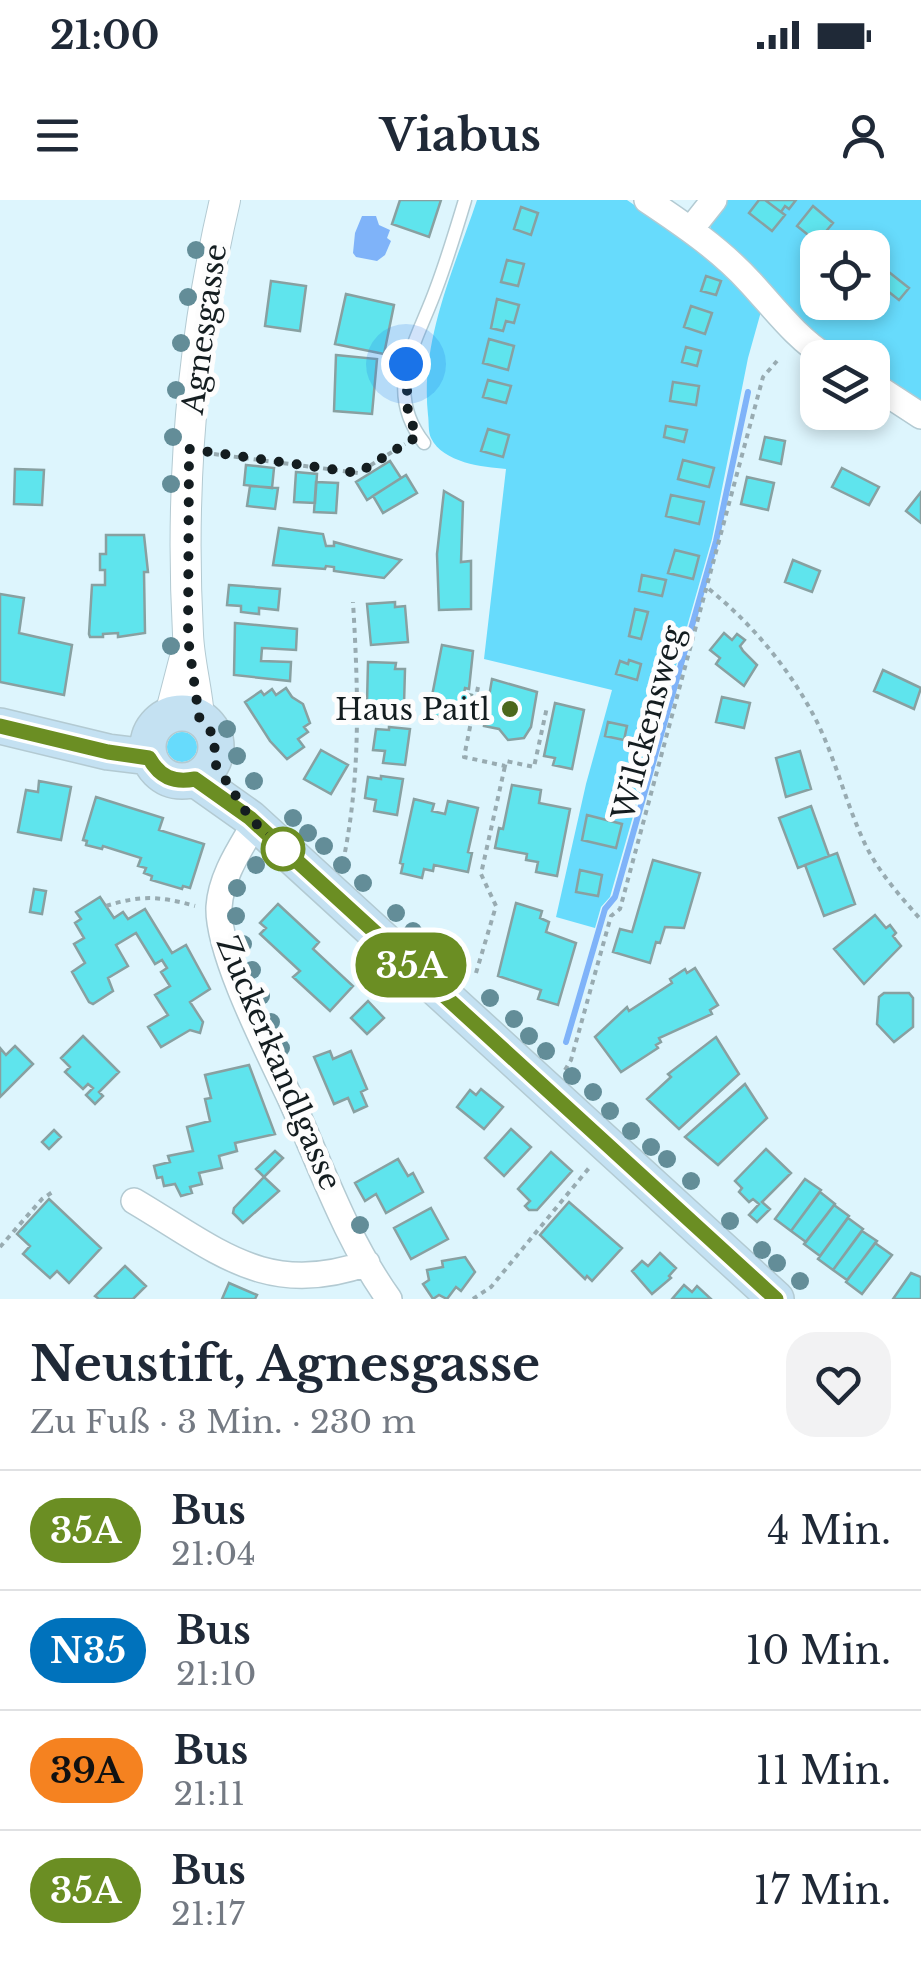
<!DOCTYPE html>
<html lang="de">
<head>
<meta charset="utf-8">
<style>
	body { margin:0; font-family:"Libre Baskerville",serif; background:#f2f2f3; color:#1f2937; height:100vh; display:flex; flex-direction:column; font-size:38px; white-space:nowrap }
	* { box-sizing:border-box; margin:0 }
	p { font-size:32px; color:#747a83 }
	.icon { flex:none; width:55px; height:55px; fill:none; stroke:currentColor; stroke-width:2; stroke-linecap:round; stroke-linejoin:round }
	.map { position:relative; height:1099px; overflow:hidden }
	.drawer { display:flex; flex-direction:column; background:#fff; flex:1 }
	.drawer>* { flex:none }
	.badge { padding:0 20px; border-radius:32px; font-size:35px; line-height:65px }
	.buttons { position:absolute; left:800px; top:30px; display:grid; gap:20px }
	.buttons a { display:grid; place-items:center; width:90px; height:90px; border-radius:20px; background:#fff; box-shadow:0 5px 15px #0003; font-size:50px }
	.you { position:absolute; width:50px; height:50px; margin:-25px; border:8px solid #fff; border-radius:50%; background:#1a73e8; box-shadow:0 0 0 15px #1a73e833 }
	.map>.badge { position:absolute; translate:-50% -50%; box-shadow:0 0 0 5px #fff }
	.round { display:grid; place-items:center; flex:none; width:105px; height:105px; border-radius:30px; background:#f2f2f3 }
	.headline { display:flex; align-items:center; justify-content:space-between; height:170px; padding:0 30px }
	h1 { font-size:48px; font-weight:700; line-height:75px }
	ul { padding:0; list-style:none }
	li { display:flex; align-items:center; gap:30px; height:120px; padding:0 30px; border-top:2px solid #e0e1e3 }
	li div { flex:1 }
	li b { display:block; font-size:38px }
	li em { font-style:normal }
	li .badge { min-width:110px; font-weight:700; text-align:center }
	.status { display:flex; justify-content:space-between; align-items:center; height:70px; padding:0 50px; background:#fff; direction:ltr }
	.status svg { height:28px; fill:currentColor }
	header { display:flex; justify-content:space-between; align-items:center; height:130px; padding:0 30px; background:#fff; font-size:45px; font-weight:700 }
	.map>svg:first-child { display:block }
	.green { fill:#67dbfc; fill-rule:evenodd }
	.water { fill:#7fb3f9 }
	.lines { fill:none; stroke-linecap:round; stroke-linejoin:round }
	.stream { stroke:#7fb3f9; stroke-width:6 }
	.building { fill:#5fe4ed; stroke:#88a0a1; stroke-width:2.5 }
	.service-casing { stroke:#b3cad2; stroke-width:15 }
	.minor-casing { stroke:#b3cad2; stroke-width:28 }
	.tertiary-casing { stroke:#b3cad2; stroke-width:32 }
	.secondary-casing { stroke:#b3cad2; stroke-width:38 }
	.path { stroke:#98abb1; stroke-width:4; stroke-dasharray:5 5; stroke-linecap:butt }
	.service { stroke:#fff; stroke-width:12 }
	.minor { stroke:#fff; stroke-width:25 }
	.tertiary { stroke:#fff; stroke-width:30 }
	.secondary { stroke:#c4e1f2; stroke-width:35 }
	.tree { fill:#638d98 }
	.line-casing { stroke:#fff; stroke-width:22 }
	.line { stroke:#6b8e23; stroke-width:15 }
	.walk { stroke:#141d20; stroke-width:10; stroke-dasharray:0 18 }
	.poi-dot { fill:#4c681c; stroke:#fdfdfd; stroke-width:4 }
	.stop-dot { fill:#fff; stroke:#6b8e23; stroke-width:5 }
	.labels { text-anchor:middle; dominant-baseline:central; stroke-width:10; stroke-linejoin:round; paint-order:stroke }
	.street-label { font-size:30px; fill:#141d20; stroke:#fdfdfd }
	.poi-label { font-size:30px; fill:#141d20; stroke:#fdfdfd; text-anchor:end }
</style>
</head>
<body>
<div class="status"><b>21:00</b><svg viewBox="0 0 49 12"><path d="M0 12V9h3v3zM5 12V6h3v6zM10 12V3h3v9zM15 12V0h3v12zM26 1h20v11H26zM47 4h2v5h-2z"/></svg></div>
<header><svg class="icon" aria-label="menu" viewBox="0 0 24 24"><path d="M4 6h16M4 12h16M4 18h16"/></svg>Viabus<svg class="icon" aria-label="person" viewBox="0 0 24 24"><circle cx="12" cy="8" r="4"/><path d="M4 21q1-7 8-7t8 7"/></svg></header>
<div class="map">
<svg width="921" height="1099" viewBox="0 0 921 1099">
	<rect width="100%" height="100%" fill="#ddf5fd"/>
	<path class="green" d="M477,0H627L711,58L762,108L748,158L712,339L610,697L601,707L595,728L556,717L586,584L612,490L484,459L506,269C483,267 443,263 431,238C428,232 429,221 428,215C420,141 454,69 477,0Z
		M726,0H921V200L873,170L872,158L850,157L826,145L711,35L710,21ZM818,48H872V102H818Z
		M167 547a15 15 0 1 1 30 0a15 15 0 1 1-30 0Z"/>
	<path class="water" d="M362,16H376L379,25L390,30L387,38L391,41L385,55L377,61L356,57L353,53L355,33Z"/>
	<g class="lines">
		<path class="stream" d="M566,842L605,709L615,697L716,341L748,192"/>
	</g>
	<path class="building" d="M400,0H441L429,37L392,24Z
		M759,0H765L785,15L772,31L749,13Z
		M765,0H796L789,9L785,6L781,12Z
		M813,6L833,23L817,42L797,26Z
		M521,7L538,13L531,35L514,29Z
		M507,60L524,64L518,86L501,82Z
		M885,69L909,88L899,100L875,81Z
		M706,76L721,81L716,95L701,91Z
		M271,81L306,86L300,131L265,126Z
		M346,94L394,105L384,154L335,144Z
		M497,99L519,105L514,123L506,121L503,131L491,128Z
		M691,106L712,113L705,134L684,127Z
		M489,139L514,146L508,170L483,163Z
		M686,147L701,151L697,166L682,162Z
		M336,155L377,159L372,214L334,211Z
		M488,180L511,186L506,203L483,197Z
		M673,182L699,186L696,205L670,201Z
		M666,226L687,230L684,242L664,237Z
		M488,229L509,235L503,257L481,251Z
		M765,237L785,241L781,264L760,259Z
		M683,260L714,268L709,287L678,279Z
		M390,261L401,278L367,300L356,282Z
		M246,265L274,268L272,288L244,285Z
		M842,268L879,287L869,305L832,287Z
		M15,269L44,270L42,305L14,304Z
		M296,272L317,274L315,303L294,302Z
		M406,275L417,293L383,313L373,296Z
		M747,277L774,283L768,310L741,304Z
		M316,282L338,283L336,313L314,312Z
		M250,286L278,288L275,309L247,306Z
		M444,291L463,302L461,362L471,361V409L439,410L437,354Z
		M921,292V323L906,311Z
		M671,295L704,302L699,324L666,316Z
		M279,328L323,334L326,346H334V342L401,360L384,378L334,371V367L326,366L325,369L273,365Z
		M106,335H144L148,372H144L145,433L118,437V433L103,434V437H90L89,434L92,385H105V370H100V354H106Z
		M675,350L699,356L693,379L668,373Z
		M793,360L820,371L812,392L785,382Z
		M642,375L666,380L662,396L639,391Z
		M229,385L280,389L278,410L259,408V414L241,412V406L227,405Z
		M0,394L24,398L19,433L72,445L64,495L0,482Z
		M395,402V407L405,406L408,442L371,445L367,404Z
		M635,409L648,412L641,439L629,436Z
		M235,423L297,429L296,450L262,448L261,461L291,462L290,481L234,475Z
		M724,433L732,440L737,434L745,440L740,446L743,451L757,465L744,486L716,464L720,458L710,450Z
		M442,445L473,451L469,489L465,488L464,493L472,495L468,514L451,510L449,519L431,515L432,507L430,506Z
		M629,460L641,464L637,480L616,474L620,461L628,464Z
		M368,462L396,463L395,469H405L404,505L367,503Z
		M883,470L921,488L914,509L874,491Z
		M492,479L537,492L531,527L524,538L508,540L499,529L484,526Z
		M286,488L292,497L303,504L310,523L304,527L308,532L298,539L304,547L287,559L270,541L245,502L261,491L264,495L272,489L276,495Z
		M722,497L750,503L744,528L716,522Z
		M555,503L584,510L572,569L553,565L555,558L544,556Z
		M608,522L627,526L624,540L605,536Z
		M389,527L410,529L405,565L383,563L385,551L373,550L376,529L389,530Z
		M321,550L348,565L331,594L304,579Z
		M800,551L811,589L786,597L776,558Z
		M381,576L403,579L397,615L374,611L376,600L365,598L368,577L381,579Z
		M39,581L71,587L61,640L18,632L26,590L38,592Z
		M512,585L541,590L539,603L570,609L557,676L536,672L538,662L526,660L527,654L495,648L499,628L503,629Z
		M96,597L163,618L159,630L204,644L190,688L183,686L182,689L151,680L152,676L144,673L146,668L138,666L141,658L103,646L102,649L86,645L87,641L83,640Z
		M414,599L434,604L432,611L445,614L448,601L478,608L468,652L472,653L468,672L434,665L433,671L424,669L422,678L401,673L403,664L400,663Z
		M811,606L829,656L798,668L779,618Z
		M587,615L622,624L616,648L582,640Z
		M837,653L855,704L824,716L805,665Z
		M653,660L700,673L684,728L665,727L660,743L656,742L650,763L613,752L620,729L632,732Z
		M580,670L602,675L598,696L576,692Z
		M34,689L46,691L42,714L30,712Z
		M100,697L114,718L123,712L128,719L145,709L172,753L186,745L210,789L190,802L203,822L200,833L190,830L161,847L148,827L168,815L155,795L170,786L161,772L167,768L162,760L155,764L136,733L116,745L128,766L108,778L113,791L93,804L89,802L72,772L85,763L74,744L84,738L75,723L81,719L76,712Z
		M516,703L542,711L540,718L549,722L546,732L576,743L558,805L538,799L541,790L498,776Z
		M278,704L319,742L313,749L353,786L330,811L293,777L300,771L260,734L266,728L260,723Z
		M875,715L886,728L890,725L896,733L893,736L901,746L864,784L834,749Z
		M695,768L718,805L710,810L712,814L659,838L661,842L656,845L658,848L621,872L595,837L627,807L629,811L672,783L670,779L685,769L687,773Z
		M884,793H909L913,798V827L894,842L877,824L879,797Z
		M368,801L384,818L367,834L351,818Z
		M83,836L119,872L99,892L103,896L95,904L86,895L93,888L88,884L83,889L65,872L70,867L61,858Z
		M716,837L739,874L679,929L647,899L671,877L668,874Z
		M15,846L33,864L0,897V848L6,855Z
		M330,851L333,859L351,851L367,889L361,892L367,906L354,912L348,898L334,904L314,857Z
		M249,865L275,934L235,943L237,951L219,956L222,968L199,973L202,984L190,987L192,993L181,996L175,984L164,986L162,977L157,978L154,966L170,962L168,956L193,951L187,927L210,921L205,899L211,898L205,875Z
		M745,884L767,918L718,965L685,937Z
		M481,889L503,907L484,929L457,907L470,890L476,895Z
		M511,929L531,947L504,976L485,958Z
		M54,930L61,937L49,949L42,942Z
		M766,949L791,973L762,1002L770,1009L757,1022L749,1015L759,1004L753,999L749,1002L739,992L742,988L735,981Z
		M275,951L283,958L264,977L256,969Z
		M551,952L572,971L537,1010H529L525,1006L530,1001L518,989Z
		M398,959L408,976L413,973L423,992L386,1013L376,994L365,1001L355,983Z
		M264,977L279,991L243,1023L233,1013L234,1008Z
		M805,979L821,990L791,1031L775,1019Z
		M820,992L835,1004L806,1042L791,1031Z
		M49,999L101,1048L69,1083L57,1071L50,1078L23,1054L30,1046L17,1034Z
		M569,1002L622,1048L592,1081L587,1076L585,1079L540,1035Z
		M834,1005L849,1016L820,1056L804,1044Z
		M431,1008L448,1039L411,1059L394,1028Z
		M848,1018L863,1029L833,1070L818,1059Z
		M862,1031L877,1041L847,1080L833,1070Z
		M875,1043L892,1055L862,1094L846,1082Z
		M660,1053L676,1068L669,1076L671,1078L652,1094L632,1071L642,1061L648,1066Z
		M465,1057L475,1072L461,1091L456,1087L447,1099L439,1095L433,1099L423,1084L429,1080L427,1070L443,1067L442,1061Z
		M125,1066L146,1086L133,1099H99L95,1096Z
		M911,1073L921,1077V1099H893Z
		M229,1083L257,1095L255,1099H222Z
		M684,1085L692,1092L697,1086L711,1099H672Z"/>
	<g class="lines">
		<defs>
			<path id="service" d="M424,243C382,189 417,142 436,89C447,60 456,30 465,0"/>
			<path id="minor" d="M647,0C683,24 721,50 750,82C775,109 796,138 828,158
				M691,29L714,0
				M872,184L921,216
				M255,623C240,649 221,676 219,707C217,753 270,855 291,900C321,966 346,1039 389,1099
				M134,1001C217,1050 267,1099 367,1063"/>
			<path id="tertiary" d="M170,515L184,461
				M199,517C197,489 189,461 188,434C180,288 192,141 225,0"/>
			<path id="secondary" d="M148 547a34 34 0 1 1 68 0a34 34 0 1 1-68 0Z
				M0,526L108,552L149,557
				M195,579L250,618L776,1099"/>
		</defs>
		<use href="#service" class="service-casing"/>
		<use href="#minor" class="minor-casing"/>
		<use href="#tertiary" class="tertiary-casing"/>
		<use href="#secondary" class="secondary-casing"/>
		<path class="path" d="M214,254L358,273L405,244
			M709,389C752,424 789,468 815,518C836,559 846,605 866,646C880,674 901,697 921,720
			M478,487L464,557L505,566L506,561L534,567L547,507
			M345,652C361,568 358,487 353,402
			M106,706C141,695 160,696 195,706
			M476,773L496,706L481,674L505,566
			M565,870L571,860L611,716L620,709L763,177L777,161
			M0,1047L42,999L54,991
			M473,1099L491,1087L589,968"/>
		<use href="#service" class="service"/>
		<use href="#minor" class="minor"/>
		<use href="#tertiary" class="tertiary"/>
		<use href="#secondary" class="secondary"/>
	</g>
	<g class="tree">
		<circle cx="196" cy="50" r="9"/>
		<circle cx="188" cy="97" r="9"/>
		<circle cx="181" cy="143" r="9"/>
		<circle cx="176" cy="190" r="9"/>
		<circle cx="173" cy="237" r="9"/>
		<circle cx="171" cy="284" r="9"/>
		<circle cx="171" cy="446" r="9"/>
		<circle cx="227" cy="529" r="9"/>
		<circle cx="237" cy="556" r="9"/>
		<circle cx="254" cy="581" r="9"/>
		<circle cx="293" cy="618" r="9"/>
		<circle cx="308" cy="633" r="9"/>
		<circle cx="324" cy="646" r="9"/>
		<circle cx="256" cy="665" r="9"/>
		<circle cx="342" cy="665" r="9"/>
		<circle cx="363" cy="683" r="9"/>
		<circle cx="237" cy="688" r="9"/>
		<circle cx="396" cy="713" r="9"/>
		<circle cx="236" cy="716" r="9"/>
		<circle cx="413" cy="731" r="9"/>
		<circle cx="243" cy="744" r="9"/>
		<circle cx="434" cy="749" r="9"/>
		<circle cx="448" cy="761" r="9"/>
		<circle cx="252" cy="770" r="9"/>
		<circle cx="261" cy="796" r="9"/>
		<circle cx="490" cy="798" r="9"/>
		<circle cx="514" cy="819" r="9"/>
		<circle cx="271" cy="822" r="9"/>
		<circle cx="529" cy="836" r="9"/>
		<circle cx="281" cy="848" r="9"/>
		<circle cx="546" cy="851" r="9"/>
		<circle cx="572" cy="876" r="9"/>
		<circle cx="593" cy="892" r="9"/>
		<circle cx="610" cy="911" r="9"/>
		<circle cx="631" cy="931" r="9"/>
		<circle cx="651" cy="947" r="9"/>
		<circle cx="667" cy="959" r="9"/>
		<circle cx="691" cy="981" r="9"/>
		<circle cx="730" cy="1021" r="9"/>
		<circle cx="360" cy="1025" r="9"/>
		<circle cx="762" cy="1050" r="9"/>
		<circle cx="777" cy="1063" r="9"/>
		<circle cx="800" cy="1081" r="9"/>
	</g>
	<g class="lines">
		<defs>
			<path id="line" d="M0,526L108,552L149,558C160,577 173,583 195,579L250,618L776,1099"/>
		</defs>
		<use href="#line" class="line-casing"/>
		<use href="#line" class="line"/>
		<path class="walk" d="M283,649L250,618L214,562L215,537L199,517L188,438L189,249L358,273L418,236L408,216L406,164"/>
	</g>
	<circle class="poi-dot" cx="510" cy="509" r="10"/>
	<circle class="stop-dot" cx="283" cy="649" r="20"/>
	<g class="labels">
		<g class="street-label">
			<text transform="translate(204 129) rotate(-82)">Agnesgasse</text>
			<text transform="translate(648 523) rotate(-75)">Wilckensweg</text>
			<text transform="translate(279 863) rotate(67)">Zuckerkandlgasse</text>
		</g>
		<g class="poi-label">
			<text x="490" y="509">Haus Paitl</text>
		</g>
	</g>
</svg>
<div class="buttons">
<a><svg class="icon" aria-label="locate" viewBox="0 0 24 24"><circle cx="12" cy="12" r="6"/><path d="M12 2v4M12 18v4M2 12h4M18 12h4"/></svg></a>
<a><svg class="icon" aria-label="layers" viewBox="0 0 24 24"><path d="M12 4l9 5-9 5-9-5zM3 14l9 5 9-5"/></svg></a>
</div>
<div class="you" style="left:406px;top:164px"></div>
<b class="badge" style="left:411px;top:765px;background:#6b8e23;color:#fff">35A</b>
</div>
<section class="drawer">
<div class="headline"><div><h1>Neustift, Agnesgasse</h1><p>Zu Fuß · 3 Min. · 230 m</p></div><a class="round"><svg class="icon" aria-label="heart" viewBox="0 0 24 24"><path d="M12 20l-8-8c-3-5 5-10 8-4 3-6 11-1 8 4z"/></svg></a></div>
<ul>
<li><span class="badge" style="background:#6b8e23;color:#fff">35A</span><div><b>Bus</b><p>21:04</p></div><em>4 Min.</em></li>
<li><span class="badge" style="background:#0072bc;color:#fff">N35</span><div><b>Bus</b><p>21:10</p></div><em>10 Min.</em></li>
<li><span class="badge" style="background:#f58220;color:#111">39A</span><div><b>Bus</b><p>21:11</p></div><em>11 Min.</em></li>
<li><span class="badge" style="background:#6b8e23;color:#fff">35A</span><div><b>Bus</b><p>21:17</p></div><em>17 Min.</em></li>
</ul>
</section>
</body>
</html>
